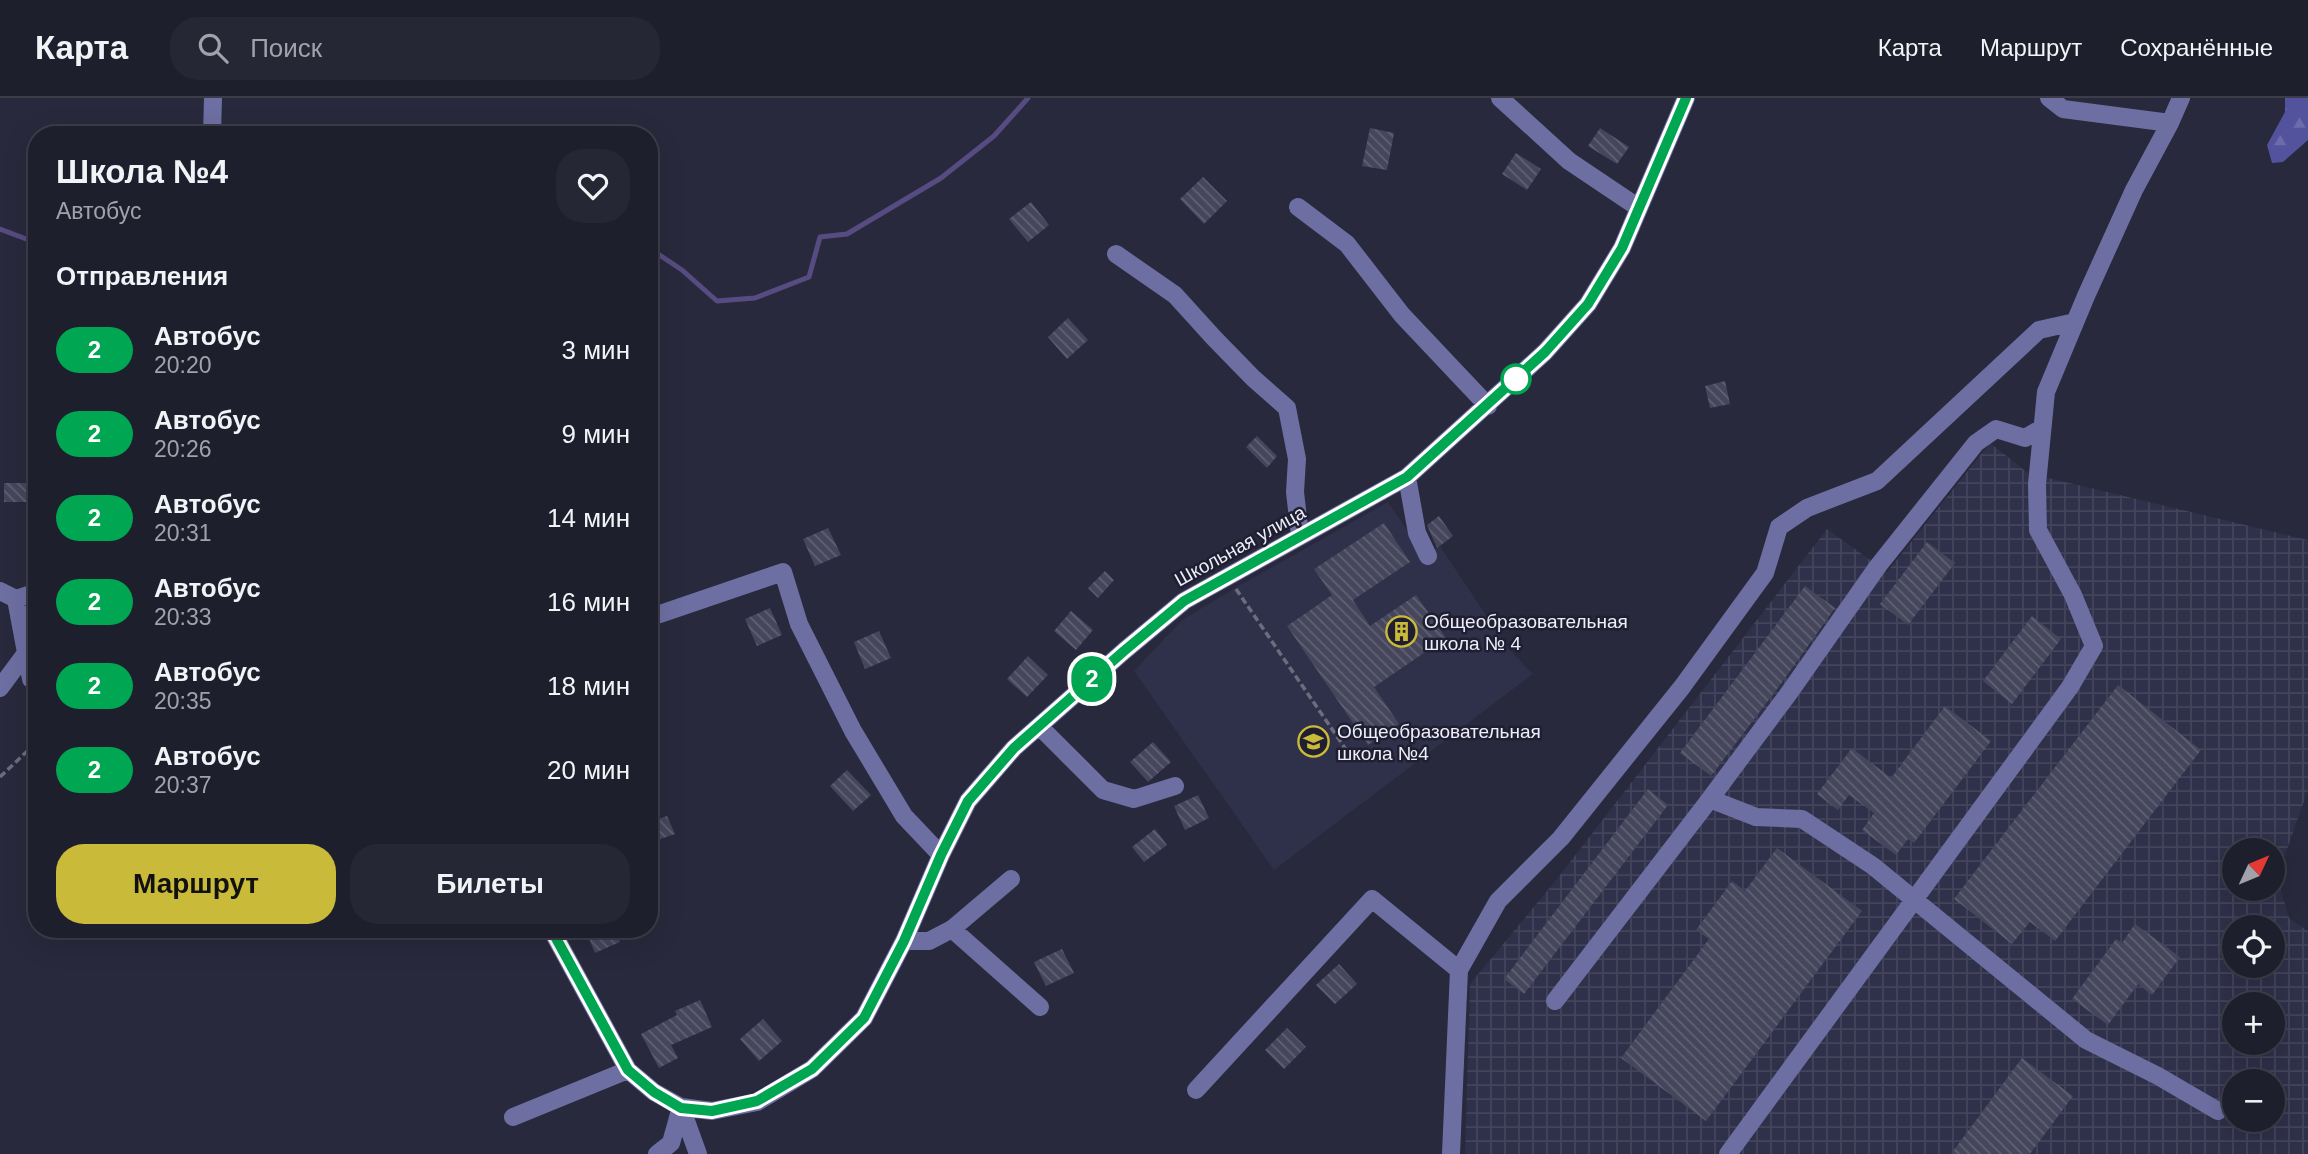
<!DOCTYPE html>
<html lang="ru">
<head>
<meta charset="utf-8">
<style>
	body { margin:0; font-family:Helvetica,sans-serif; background:#262735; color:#f1f3f6; height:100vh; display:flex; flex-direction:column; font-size:26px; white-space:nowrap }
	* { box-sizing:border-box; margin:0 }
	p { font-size:23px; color:#a1a2aa }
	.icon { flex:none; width:38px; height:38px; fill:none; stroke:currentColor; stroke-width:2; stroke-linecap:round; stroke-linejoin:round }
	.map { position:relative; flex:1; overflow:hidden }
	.side { position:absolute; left:28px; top:28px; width:630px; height:812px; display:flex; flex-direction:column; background:#1e1f2d; border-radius:28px; box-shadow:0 7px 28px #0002,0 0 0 2px #3c3d49 }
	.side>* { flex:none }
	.badge { padding:0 14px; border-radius:23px; font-size:24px; line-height:46px }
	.needle { width:46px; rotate:46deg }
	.buttons { position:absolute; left:2222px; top:740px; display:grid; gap:14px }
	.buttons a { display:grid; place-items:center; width:63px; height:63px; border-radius:50%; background:#1e1f2d; box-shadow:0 7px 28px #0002,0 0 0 2px #3c3d49; font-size:35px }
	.map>.badge { position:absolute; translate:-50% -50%; box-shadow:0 0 0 4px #fff }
	h2 { padding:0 28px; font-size:26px; line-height:63px }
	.round { display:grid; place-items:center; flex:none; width:74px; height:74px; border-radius:28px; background:#262735 }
	.summary { display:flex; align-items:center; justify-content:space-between; height:119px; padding:0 28px }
	h1 { font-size:33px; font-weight:700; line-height:52px }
	.action { display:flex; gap:14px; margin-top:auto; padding:14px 28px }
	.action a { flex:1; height:80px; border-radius:28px; background:#caba39; color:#111; font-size:28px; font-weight:700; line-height:80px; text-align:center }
	.action a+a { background:#262735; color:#f1f3f6 }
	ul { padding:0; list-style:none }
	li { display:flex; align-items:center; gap:21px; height:84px; padding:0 28px }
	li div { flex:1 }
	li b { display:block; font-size:26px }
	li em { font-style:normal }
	li .badge { min-width:77px; font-weight:700; text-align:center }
	header { display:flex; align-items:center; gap:42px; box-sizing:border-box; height:98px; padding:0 35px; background:#1e1f2d; border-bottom:2px solid #3c3d49 }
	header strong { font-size:33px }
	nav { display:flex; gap:38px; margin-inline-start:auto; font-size:24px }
	.search { width:490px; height:63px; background:#262735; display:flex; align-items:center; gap:18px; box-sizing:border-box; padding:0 24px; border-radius:28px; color:#a1a2aa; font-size:26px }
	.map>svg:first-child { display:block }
	.built { fill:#2f3049 }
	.industrial { fill:url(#industrial-grid); fill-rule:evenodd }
	.forest { fill:url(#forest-firs) }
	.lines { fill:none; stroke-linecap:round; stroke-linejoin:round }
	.stream { stroke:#574c81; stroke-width:5 }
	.building { fill:url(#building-back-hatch) }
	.path { stroke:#6b6c7d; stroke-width:3.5; stroke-dasharray:7 3.5; stroke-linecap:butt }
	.minor { stroke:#6d6fa2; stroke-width:18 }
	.line-casing { stroke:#fff; stroke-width:16 }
	.line { stroke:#00a651; stroke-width:10 }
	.stop-dot { fill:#fff; stroke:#00a651; stroke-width:3.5 }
	.labels { text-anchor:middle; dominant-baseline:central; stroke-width:5; stroke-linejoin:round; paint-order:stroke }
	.street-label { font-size:19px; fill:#edeefb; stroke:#1f1f31 }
	.poi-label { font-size:19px; fill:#edeefb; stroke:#1f1f31; text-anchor:start }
</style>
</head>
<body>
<header>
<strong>Карта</strong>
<div class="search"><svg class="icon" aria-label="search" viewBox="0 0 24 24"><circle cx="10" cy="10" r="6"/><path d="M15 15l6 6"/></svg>Поиск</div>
<nav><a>Карта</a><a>Маршрут</a><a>Сохранённые</a></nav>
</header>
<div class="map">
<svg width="2308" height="1056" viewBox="0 0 2308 1056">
	<defs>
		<pattern id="industrial-grid" width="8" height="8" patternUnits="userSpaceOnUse" patternTransform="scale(1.75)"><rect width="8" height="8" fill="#2f3049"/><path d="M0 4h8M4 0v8" fill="none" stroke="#43445b"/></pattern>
		<pattern id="forest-firs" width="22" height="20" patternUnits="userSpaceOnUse" patternTransform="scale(1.75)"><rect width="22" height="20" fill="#53529c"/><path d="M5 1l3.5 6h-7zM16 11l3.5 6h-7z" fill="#6c6bab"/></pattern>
		<pattern id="building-back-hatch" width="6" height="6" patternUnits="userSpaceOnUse" patternTransform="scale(1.75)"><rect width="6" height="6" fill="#45465b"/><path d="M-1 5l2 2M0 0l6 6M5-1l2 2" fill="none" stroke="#606173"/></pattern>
	</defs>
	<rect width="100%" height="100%" fill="#28293c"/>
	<path class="built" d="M1388,404L1412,439L1434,452L1440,448L1508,550L1533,576L1274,772L1134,573L1182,522L1235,490Z"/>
	<path class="industrial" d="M1990,345L2028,375L2308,442V692L2277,779L2289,820L2308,833V1056H1465L1470,886L1557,781L1827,431L1887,474ZM2235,752H2273V791H2235ZM2235,830H2273V868H2235ZM2235,906H2273V945H2235ZM2235,984H2273V1022H2235Z"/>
	<path class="forest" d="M2285,0H2308V42L2283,64L2272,65L2267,47L2285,14Z"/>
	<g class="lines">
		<path class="stream" d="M0,131L37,145
			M649,150L682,172L717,203L755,200L809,179L820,139L847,136L941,80L994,38L1028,0"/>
	</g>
	<path class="building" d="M1370,30L1394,35L1387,72L1362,68Z
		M1600,30L1629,49L1617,66L1588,48Z
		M1516,55L1541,71L1527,92L1502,76Z
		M1203,79L1227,103L1204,126L1180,101Z
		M1031,104L1049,127L1028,144L1009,121Z
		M1068,220L1088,242L1067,261L1048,239Z
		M1725,283L1730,306L1710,310L1705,288Z
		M1257,338L1277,358L1267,370L1246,349Z
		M4,385H37V404H4Z
		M1439,418L1453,438L1437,450L1427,427Z
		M1384,425L1410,464L1353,502L1370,528L1416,497L1446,540L1374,589L1399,626L1368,647L1287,528L1332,497L1314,471Z
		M828,430L841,457L815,468L803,441Z
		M1927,444L1955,465L1908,527L1880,506Z
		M1105,473L1114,482L1098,500L1088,490Z
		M1805,488L1835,510L1780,587L1711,678L1680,655Z
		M770,510L782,537L757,548L745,521Z
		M1071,513L1093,532L1076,552L1054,533Z
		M2032,518L2061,541L2012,606L1983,583Z
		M879,533L891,560L865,571L854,544Z
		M1028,558L1048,577L1027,599L1007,581Z
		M2118,587L2201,652L2055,843L2030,824L2012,846L1954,801Z
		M1945,608L1991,643L1914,745L1908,741L1896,757L1862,732L1874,715L1849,697L1838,712L1817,696L1852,650L1891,680Z
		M1153,644L1171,664L1148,684L1130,664Z
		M847,672L871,697L853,713L830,688Z
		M1648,691L1668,707L1524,896L1504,881Z
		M1198,697L1209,720L1185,732L1174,708Z
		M667,718L675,736L649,745V724Z
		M1155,731L1167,747L1144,764L1132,749Z
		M1777,750L1862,813L1706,1023L1621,960L1709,841L1696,832L1732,783L1745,793Z
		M2135,826L2180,859L2152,897L2138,886L2108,927L2072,901L2116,841L2122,845Z
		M585,831H615L620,844L595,855Z
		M1062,851L1074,875L1046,888L1034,864Z
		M1339,866L1357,886L1335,906L1316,887Z
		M700,902L712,929L671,947L678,960L659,970L641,936L677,917L675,913Z
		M763,921L782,943L759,963L740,941Z
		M1287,930L1306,949L1284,971L1265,952Z
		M2022,960L2073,998L2030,1056H1951Z"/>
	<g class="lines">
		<path class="path" d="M1236,491L1347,653
			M0,679L37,644"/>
		<path class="minor" d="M1500,0L1569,63L1639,110
			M2049,0L2063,11L2170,25
			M212,37L213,0
			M1298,109L1347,146L1402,217L1488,308
			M1116,156L1175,197L1214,240L1253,280L1287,310L1297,361L1295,394L1300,438
			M1407,379L1417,435L1428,458
			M0,493L16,501L31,581L37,584
			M16,501L37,494
			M660,516L783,474L799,526L853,633L904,718L941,757
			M0,590L26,555
			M1039,628L1103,692L1134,701L1175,688
			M1710,701L1789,595L1878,468L1976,345L1996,331L2025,340L2042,330
			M551,831L628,972L654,994L681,1009L712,1013L757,1004L812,971L864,920L904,843L941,757L968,703L1014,650L1124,553L1184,503L1407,379L1545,254L1588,206L1622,150L1686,0
			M952,831L1011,781
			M904,843H929L952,831L1040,909
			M1555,903L1710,701L1756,719L1802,721L1873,768L2086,942L2158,978L2218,1013
			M1196,992L1372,801L1459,872
			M681,1009L698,1056
			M513,1019L628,972
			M657,1056L671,1045L681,1009
			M1451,1056L1459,872L1498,803L1561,740L1682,589L1765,475L1779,429L1807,410L1877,383L2039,232L2075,224
			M1728,1056L2070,589L2094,548L2073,497L2038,432L2037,386L2046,294L2086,198L2134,92L2170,25L2181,0"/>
	</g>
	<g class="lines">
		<defs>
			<path id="line" d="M551,831L628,972L654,994L681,1010L712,1013L757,1003L812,971L864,920L904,843L941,757L968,703L1014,650L1124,553L1184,503L1407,379L1545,254L1588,206L1622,150L1686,0"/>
		</defs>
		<use href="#line" class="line-casing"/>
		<use href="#line" class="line"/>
	</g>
	<defs>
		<symbol id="building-ring" viewBox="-11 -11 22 22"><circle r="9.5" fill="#1f1f31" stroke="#caba39" stroke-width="1.5"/><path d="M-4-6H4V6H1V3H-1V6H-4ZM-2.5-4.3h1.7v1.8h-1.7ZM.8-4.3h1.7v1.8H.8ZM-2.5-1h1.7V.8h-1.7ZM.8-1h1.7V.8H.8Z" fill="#caba39"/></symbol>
		<symbol id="school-ring" viewBox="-11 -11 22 22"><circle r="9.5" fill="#1f1f31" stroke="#caba39" stroke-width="1.5"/><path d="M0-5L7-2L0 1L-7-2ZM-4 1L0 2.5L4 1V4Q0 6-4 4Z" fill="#caba39"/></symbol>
	</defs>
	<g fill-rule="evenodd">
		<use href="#building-ring" x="1384" y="516" width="35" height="35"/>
		<use href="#school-ring" x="1296" y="626" width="35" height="35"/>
	</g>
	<circle class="stop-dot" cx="1516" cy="281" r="14"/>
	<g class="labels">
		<g class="street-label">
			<text transform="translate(1240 448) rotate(-29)">Школьная улица</text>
		</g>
		<g class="poi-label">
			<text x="1424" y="523">Общеобразовательная<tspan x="1424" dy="22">школа № 4</tspan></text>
			<text x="1337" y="633">Общеобразовательная<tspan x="1337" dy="22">школа №4</tspan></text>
		</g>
	</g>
</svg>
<div class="buttons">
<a><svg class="needle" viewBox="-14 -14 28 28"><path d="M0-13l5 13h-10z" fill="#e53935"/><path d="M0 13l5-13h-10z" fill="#a1a2aa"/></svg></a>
<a><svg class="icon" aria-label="locate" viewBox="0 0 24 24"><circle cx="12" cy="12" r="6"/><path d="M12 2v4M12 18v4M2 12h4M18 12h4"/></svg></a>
<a>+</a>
<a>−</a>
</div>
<b class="badge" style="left:1092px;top:581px;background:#00a651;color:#fff">2</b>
<section class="side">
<div class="summary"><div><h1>Школа №4</h1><p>Автобус</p></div><a class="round"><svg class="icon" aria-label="heart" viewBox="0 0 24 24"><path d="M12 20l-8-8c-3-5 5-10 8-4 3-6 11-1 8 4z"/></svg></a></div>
<h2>Отправления</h2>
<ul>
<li><span class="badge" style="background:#00a651;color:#fff">2</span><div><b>Автобус</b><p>20:20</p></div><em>3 мин</em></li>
<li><span class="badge" style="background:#00a651;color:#fff">2</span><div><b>Автобус</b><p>20:26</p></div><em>9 мин</em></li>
<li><span class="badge" style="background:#00a651;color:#fff">2</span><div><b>Автобус</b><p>20:31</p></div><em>14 мин</em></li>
<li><span class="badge" style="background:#00a651;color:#fff">2</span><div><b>Автобус</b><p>20:33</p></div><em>16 мин</em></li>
<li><span class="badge" style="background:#00a651;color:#fff">2</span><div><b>Автобус</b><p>20:35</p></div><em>18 мин</em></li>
<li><span class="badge" style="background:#00a651;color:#fff">2</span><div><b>Автобус</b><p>20:37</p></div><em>20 мин</em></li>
</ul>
<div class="action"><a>Маршрут</a><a>Билеты</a></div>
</section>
</div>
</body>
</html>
